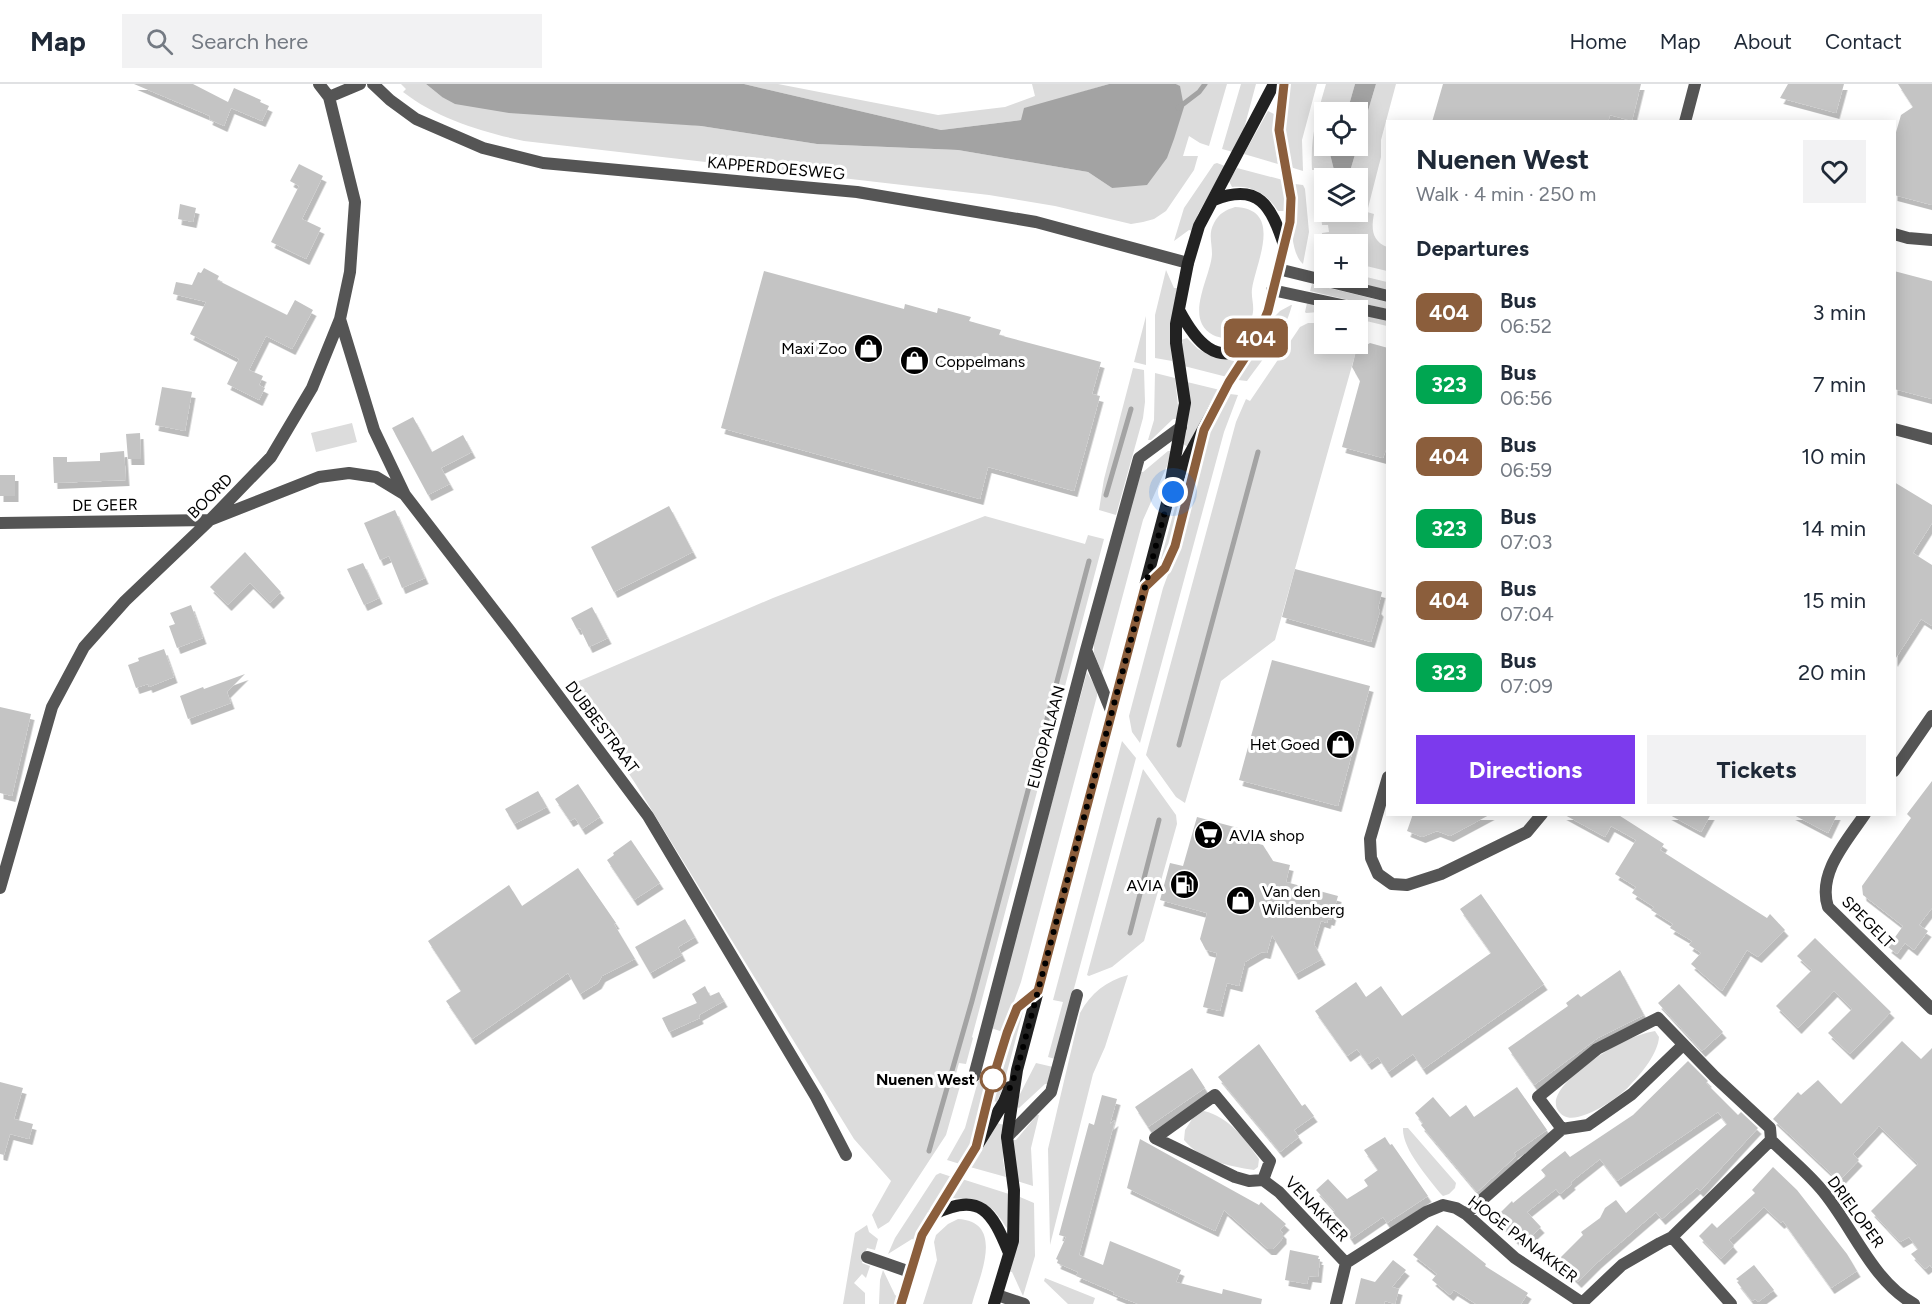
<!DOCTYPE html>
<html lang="en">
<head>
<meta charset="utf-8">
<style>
	body { margin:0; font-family:Figtree,sans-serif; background:#f2f2f3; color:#1f2937; height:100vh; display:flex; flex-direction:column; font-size:22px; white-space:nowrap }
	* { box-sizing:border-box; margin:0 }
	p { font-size:20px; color:#747a83 }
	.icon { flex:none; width:33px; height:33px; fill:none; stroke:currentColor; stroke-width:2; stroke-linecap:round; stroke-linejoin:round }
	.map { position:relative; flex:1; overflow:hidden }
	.side { position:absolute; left:1386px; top:36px; width:510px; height:696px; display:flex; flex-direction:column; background:#fff; border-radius:0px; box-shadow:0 3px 15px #0003 }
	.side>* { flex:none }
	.badge { padding:0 12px; border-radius:9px; font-size:21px; line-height:39px }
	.buttons { position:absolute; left:1314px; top:18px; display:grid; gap:12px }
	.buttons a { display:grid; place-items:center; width:54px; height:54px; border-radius:0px; background:#fff; box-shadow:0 3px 15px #0003; font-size:30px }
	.you { position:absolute; width:30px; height:30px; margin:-15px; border:4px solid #fff; border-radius:50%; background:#1a73e8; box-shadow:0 0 0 9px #1a73e833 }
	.map>.badge { position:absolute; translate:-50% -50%; box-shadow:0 0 0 3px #fff }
	h2 { padding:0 30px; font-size:22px; line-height:54px }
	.round { display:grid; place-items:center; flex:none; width:63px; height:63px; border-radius:0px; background:#f2f2f3 }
	.summary { display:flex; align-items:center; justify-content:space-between; height:102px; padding:0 30px }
	h1 { font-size:28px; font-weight:700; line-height:45px }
	.cta { display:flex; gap:12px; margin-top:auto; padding:12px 30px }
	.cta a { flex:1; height:69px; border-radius:0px; background:#7c3aed; color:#fff; font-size:24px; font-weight:700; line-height:69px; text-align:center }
	.cta a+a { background:#f2f2f3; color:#1f2937 }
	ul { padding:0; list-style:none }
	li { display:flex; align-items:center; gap:18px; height:72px; padding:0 30px }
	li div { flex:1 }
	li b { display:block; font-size:22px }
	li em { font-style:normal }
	li .badge { min-width:66px; font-weight:700; text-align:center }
	header { display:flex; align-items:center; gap:36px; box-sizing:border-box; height:84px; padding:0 30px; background:#fff; border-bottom:2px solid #e0e1e3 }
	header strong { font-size:28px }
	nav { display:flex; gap:33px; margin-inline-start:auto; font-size:21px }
	.search { width:420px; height:54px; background:#f2f2f3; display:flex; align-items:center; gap:15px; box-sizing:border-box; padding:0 21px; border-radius:0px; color:#747a83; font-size:22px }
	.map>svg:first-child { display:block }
	.green { fill:#dcdcdc }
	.water { fill:#a3a3a3 }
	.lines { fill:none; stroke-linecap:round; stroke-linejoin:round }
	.stream { stroke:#a3a3a3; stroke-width:5 }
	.building { fill:#c4c4c4; filter:url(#shadow) }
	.minor { stroke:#555; stroke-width:12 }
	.tertiary { stroke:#555; stroke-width:12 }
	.secondary { stroke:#222; stroke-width:12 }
	.line-casing { stroke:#fff; stroke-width:14 }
	.line { stroke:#8b5e3c; stroke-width:9 }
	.walk { stroke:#000; stroke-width:6; stroke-dasharray:0 10.8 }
	.stop-dot { fill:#fff; stroke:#8b5e3c; stroke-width:3 }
	.labels { text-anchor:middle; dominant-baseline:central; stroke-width:6; stroke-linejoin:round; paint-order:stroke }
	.street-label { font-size:16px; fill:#000; stroke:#fff }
	.poi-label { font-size:16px; fill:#000; stroke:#fff; text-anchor:end }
	.stop-label { font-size:16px; font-weight:bold; fill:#000; stroke:#fff; text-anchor:end }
</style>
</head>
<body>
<header>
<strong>Map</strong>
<div class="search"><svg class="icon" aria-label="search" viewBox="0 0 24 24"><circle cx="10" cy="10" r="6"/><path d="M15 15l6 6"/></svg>Search here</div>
<nav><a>Home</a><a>Map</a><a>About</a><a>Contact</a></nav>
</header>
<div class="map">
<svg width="1932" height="1220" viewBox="0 0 1932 1220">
	<defs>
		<filter id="shadow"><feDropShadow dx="3.5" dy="6" stdDeviation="0" flood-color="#0004"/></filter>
	</defs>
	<rect width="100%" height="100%" fill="#fff"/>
	<path class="green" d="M401,0H426L442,13L701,42L817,60L958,66L1088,88L1112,104L1180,3L1176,0H1227L1209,62L1200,59L1189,52L1183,72H1198L1194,86L1166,127L1154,135L1143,138L1131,140L1055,122L989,111L524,57C482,48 438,35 403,8L406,5Z
		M744,0H778L938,31L1005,23L1035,12L1032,0H1109L1072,11L1021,36L941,46Z
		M1241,0H1256L1242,52L1233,68L1222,65Z
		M1288,0H1317L1302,56L1303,87L1290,83C1284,55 1285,29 1288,0Z
		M1326,0H1355L1347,28H1324V62H1328L1336,94H1324V128H1358V94H1348L1376,0H1396L1381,56V73L1367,128L1374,130C1371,145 1372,157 1387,163V187L1358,180V160H1324V172L1320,171L1322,149L1329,148L1328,141H1322L1317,86H1312C1310,53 1317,31 1326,0Z
		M1268,27L1274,30L1275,60L1278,80L1244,70Z
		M1217,79L1225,82L1198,130L1193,147L1189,146L1174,157L1184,124L1214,80Z
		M1237,84L1283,96L1285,127H1278C1267,110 1253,101 1232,103L1229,97Z
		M1295,100L1303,101L1305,105L1309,148L1303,180C1288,168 1290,117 1295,100Z
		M1235,123C1284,125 1256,178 1252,205C1251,213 1254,220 1253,228C1251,246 1230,260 1213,251C1183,235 1211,193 1212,170C1212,158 1208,150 1214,139C1219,129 1226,126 1235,123Z
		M1166,186L1174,204H1177L1170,249L1172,277L1155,274V231Z
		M1358,191L1387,198V208L1330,194H1358Z
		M1312,200L1387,218V225L1310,207Z
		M1307,219L1346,226L1306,229L1305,228Z
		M1291,221H1292C1285,249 1264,273 1247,297L1238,296L1271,236L1280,227Z
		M1358,229L1387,236V242L1358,235Z
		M1146,232V281L1134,278Z
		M1324,239V260H1358V245L1362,246L1275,556L1221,597L1185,719L1176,713L1146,671L1236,338L1246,315L1250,317L1300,243L1308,239Z
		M1187,254L1198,265L1209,271L1234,277L1235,280L1227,293L1184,282L1181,256Z
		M1133,284L1144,286L1145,318L1143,334L1116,431L1099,426L1104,395Z
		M1155,289L1175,294L1178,322L1177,335H1173L1151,356H1148L1154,336Z
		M1187,298L1220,306L1188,363L1183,360Z
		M1230,310L1238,311L1224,348L1140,659L1132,648L1129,632L1163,504L1181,455L1209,350Z
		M352,339L357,358L316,368L311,349Z
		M1168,367H1171L1167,382L1143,436L1102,589L1094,569V558L1140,388H1143Z
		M1182,397L1187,398L1165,476L1161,475Z
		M985,432L1085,460L1088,451L1104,455L972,953L973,954L966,980L959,979L953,1000L960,1002L946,1051L889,1138L878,1145L872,1131L891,1097L854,1055L635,699L570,601L773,514Z
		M1087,588L1097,606V612L1021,898L1003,948L991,944Z
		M1122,657L1136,674L1055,975L1048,973L1063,918L1053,916Z
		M1143,685L1176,731L1177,740L1144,857L1112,883L1089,892L1087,891Z
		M1128,891L1105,963L1093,990L1050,1161L1048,1065L1080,929C1091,909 1106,897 1128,891Z
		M1021,924H1024L1003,1003L997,1018L993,1017Z
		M1655,947L1659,953C1658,969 1642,989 1631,1000C1621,1013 1579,1041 1564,1032C1531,1011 1608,965 1624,957C1634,953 1644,949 1655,947Z
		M1036,979L1053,983L1048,1000H1045L1019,1024L1017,1023L1019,1012Z
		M978,997L989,1000L973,1057L960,1080L947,1076L965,1044Z
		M1204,1027C1229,1033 1245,1055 1259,1075L1258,1083L1254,1086C1228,1082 1202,1077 1184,1056L1185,1046L1196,1029Z
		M1037,1031H1039L1031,1064L1033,1102L1017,1097L1013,1056H1016Z
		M997,1039L1004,1041L1003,1076L1006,1093L970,1083Z
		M1403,1044H1408L1456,1099L1455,1104L1449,1110L1443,1112L1440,1109C1428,1093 1402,1065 1403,1044Z
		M940,1089L952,1093L915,1156L912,1155L888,1170L895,1154L936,1091Z
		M962,1095L1009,1110L1007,1144C1004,1141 1003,1137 999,1133C988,1116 969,1115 951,1114Z
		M1020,1113L1034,1119L1035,1172L1023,1212L1012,1188H1010L1019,1151Z
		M958,1135C1006,1138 979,1193 972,1220H923L937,1176L934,1158L936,1151L948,1140Z
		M867,1141L869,1148L878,1155L875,1166L867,1164L862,1179L870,1182L866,1194L862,1190L854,1199L865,1209V1220H843L855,1149Z
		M883,1186L895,1211L897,1212L895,1220H879L880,1196Z
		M1045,1194L1095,1214L1093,1220H1068L1044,1197Z"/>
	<path class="water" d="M426,0H744L941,46L1021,36L1024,24L1109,0H1176L1180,2L1184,23L1174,55L1167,74L1147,101L1112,104L1088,88L958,66L817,60L701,42L509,29L455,20L442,13Z
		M1355,0H1376L1348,94H1336L1328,62H1358V28H1347Z"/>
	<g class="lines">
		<path class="stream" d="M1178,24L1199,8L1205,0
			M1106,411L1131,325
			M1179,661L1258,368
			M1130,849L1159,736
			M929,1067L972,917L1089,477"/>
	</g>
	<path class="building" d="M134,0H193L228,18L234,4L261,16L260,18L269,22L262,37L231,24L224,42L209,35L210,32Z
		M1443,0H1641L1632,37L1610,31L1608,38H1432Z
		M1788,0H1844L1836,29L1780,14Z
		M1898,0H1932V121L1894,111V55L1901,31L1913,23Z
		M299,80L323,92L302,135L321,144L306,175L271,158L299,102L290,97Z
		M180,120L196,124L193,138L178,135Z
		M204,184L219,192L217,196L287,231L295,216L313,226L292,265L266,252L249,286L263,292L259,301L265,304L259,316L227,300L239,275L190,250L206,218L173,210L176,198L192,201L198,188L201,189Z
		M764,187L904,225L905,220L937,229L938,224L971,233L969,237L1001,246L999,251L1101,278L1092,310L1100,312L1074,407L988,383L980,415L721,344Z
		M1894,187L1932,197V315L1894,305Z
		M1370,259L1388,264V360L1383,374L1342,363L1360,297L1352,283L1356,267Z
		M162,303L192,308L185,347L155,341Z
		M413,333L432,368L463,351L472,368L441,384L450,400L428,411L392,344Z
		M140,349L141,375H128L126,350Z
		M124,367L126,396L54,399L53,373H67V378L100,377V369Z
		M0,391H15V412H0Z
		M1894,398L1932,421V439L1913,469L1932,481V542L1921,535L1894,577Z
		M669,422L693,468L614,508L591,463Z
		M395,426L425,494L402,504L389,472L380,476L364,439Z
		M245,468L281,508L270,519L250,499L228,521L210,503Z
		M363,479L379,514L364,521L347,485Z
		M1295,485L1382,508L1378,524L1380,527L1371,558L1282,533Z
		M191,521L203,554L177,564L169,542L175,540L170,529Z
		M592,523L608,554L589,563L580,544L577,545L571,534Z
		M164,565L174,593L149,603L148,600L136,604L128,581L139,577L138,574Z
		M1272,576L1370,602L1338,722L1239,696Z
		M245,590L227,608L231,619L188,635L180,612L203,603L204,605Z
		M0,623L31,630L12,712L0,709Z
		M1932,697V824L1919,841L1928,847L1914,866L1905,859L1897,870L1888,863L1903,842L1863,811L1862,802L1911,734L1907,730Z
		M578,700L600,733L582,745L575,734L570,737L555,715Z
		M538,707L547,723L514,740L505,725Z
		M1413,730H1491L1450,752L1437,747L1422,753L1407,747Z
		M1563,730H1617L1664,760L1660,766L1767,834L1770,830L1785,846L1758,873L1747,866L1722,907L1691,880L1701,869L1689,861L1692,857L1670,844L1673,840L1651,826L1654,823L1632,809L1636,803L1615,790L1636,756L1611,742L1605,753Z
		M1668,730H1711L1701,748Z
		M1792,730H1837L1828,749Z
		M1197,733L1238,744L1236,754L1263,761L1273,777L1290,781L1286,798L1338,812L1331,836L1328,835L1327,839L1321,837L1314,860L1322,875L1295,890L1272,851L1267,869L1262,868L1245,878L1239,902L1227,899L1220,927L1203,923L1217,869L1206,866L1200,855L1207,829L1160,816L1170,779L1183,782Z
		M631,756L660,799L634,816L607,776L614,771L613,769Z
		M578,784L616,839L614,840L635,875L602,892L598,899L580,910L568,889L472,955L446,917L461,907L428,857L509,801L522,822Z
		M1481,810L1544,900L1423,985L1413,970L1388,988L1378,973L1368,980L1357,965L1347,972L1315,927L1356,898L1366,913L1381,902L1402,932L1491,869L1460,825Z
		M685,835L695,853L678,863L682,871L650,889L635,863Z
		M1815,854L1891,928L1850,970L1828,949L1852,925L1834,907L1798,944L1776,922L1812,886L1797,872Z
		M1620,886L1644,931L1598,954L1534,1001L1508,964L1568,922L1566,919L1578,910L1581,913Z
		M1679,900L1723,948L1702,967L1658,919Z
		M705,902L710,912L719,908L724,917L699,931L700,934L669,948L662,934L697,919L692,910Z
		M1902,957L1921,975L1932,964V1184L1930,1181L1925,1185L1911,1170L1918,1165L1909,1153L1900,1158L1871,1127L1918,1080L1879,1042L1853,1070L1859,1076L1839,1097L1773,1035L1798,1008L1801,1011L1818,996L1841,1020Z
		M1259,960L1302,1022L1305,1020L1314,1032L1294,1046L1299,1053L1280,1068L1218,993Z
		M1688,977L1708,997L1706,999L1738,1031L1741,1028L1758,1044L1700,1107L1697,1104L1662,1135L1656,1128L1598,1178L1578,1198L1557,1177L1583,1151L1581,1148L1600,1134L1605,1124L1616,1116L1626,1129L1727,1040L1718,1028L1617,1097L1600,1075L1571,1098L1572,1100L1560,1110L1556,1105L1527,1128L1541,1143L1527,1156L1522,1151L1516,1156L1495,1134L1512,1117L1513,1119L1546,1092L1541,1086L1548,1080L1565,1067L1570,1073L1633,1031Z
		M1192,984L1205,1004L1148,1043L1135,1023Z
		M0,998L23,1004L14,1035L33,1040L29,1055L10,1050L4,1071L0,1070Z
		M1517,1003L1547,1046L1514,1069L1516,1072L1477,1108L1421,1041L1423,1039L1415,1029L1433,1013L1450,1033L1466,1021L1474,1033Z
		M1102,1011L1117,1015L1110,1040L1115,1036L1079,1171L1103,1181L1110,1157L1181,1186L1176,1198L1222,1210L1223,1205L1262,1215L1261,1220H1138L1113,1210L1114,1208L1076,1192L1078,1188L1057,1179L1058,1176L1056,1175L1066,1153L1059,1151L1089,1039L1094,1041Z
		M1385,1053L1390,1061L1392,1060L1428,1112L1387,1139L1383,1133L1351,1155L1333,1128L1335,1127L1316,1106L1328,1095L1347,1115L1368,1102L1364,1096L1378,1086L1364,1066Z
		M1140,1055L1259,1121L1261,1118L1286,1140L1280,1146L1283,1149V1154L1273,1165H1268L1224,1126L1215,1147L1127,1104Z
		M1773,1083L1797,1106L1847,1170L1857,1187L1831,1204L1783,1137L1781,1139L1764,1123L1729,1156L1734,1162L1721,1175L1699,1152L1712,1139L1717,1144L1755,1109L1752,1106Z
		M1437,1141L1486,1180L1485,1182L1528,1209L1521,1220H1476L1454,1206L1450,1211L1432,1196L1437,1190L1413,1171Z
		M1290,1166L1319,1172L1318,1175H1320L1318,1193L1309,1192L1307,1200L1285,1196Z
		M1393,1176L1406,1186L1392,1203L1399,1205L1395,1220L1385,1217L1384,1220H1355L1361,1194L1375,1198Z
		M1754,1181L1774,1206L1758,1218L1755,1215L1752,1217L1737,1198L1739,1197L1736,1195Z"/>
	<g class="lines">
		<path class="minor" d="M373,0L390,16L416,35L483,64L543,79L857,108L1036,138L1188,179
			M329,13L360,0
			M1685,38L1695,0
			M1894,150L1908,154L1932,156
			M1278,185L1388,212
			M1272,206L1388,231
			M340,235L374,346L405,411L510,547L648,732L816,1013L846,1071
			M1894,345L1932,355
			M0,439L210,436L319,393L349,389L376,393L404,410
			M1086,566L1112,629
			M1894,687L1932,632
			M1388,693L1370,755L1371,774L1378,790L1392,800L1407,801L1441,790L1527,748L1542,730
			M1865,730C1847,757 1817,789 1828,823L1932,925
			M0,804L52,623L84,563L125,517L210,436L271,373L312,304L340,235L350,188L355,118L329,13L319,0
			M1683,961L1632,1010L1588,1041L1562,1045L1538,1013L1597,965L1658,934L1715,993L1770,1044L1771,1056C1787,1072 1806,1087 1821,1105C1852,1141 1871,1196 1914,1220
			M974,992L1086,566L1139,374L1181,343
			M1007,1053L1051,1008L1077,911
			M1263,1096L1270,1077L1215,1011L1155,1054L1235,1093L1249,1097L1263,1096L1279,1108L1346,1179
			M1466,1130L1562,1045
			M1672,1153L1731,1220
			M867,1173L910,1188
			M1583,1218L1622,1181L1660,1159L1672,1153L1771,1056
			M1336,1220L1346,1179L1426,1128L1443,1121L1456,1124L1466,1130L1515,1174L1584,1220"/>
		<path class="tertiary" d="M997,1211L1024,1220"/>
		<path class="secondary" d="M1214,116C1259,98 1271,122 1284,161
			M1179,226C1195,256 1216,285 1252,260
			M1176,401L1182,384L1229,298L1255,258L1268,227L1290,138L1291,114L1279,47L1284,0
			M934,1130C981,1107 992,1128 1009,1169
			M901,1220L922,1151L1004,1018L1010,1003
			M994,1220L1013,1157L1014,1106L1007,1053L1017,986L1167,419L1185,319L1176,259V240L1188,179L1199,142L1274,0"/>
	</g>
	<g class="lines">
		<defs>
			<path id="line" d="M901,1220L922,1151L976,1063L993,994L1007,949L1017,924L1038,907L1145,503L1165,484L1175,462L1204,346L1229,298L1255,258L1268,227L1290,138L1291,114L1279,46L1284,0"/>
		</defs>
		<use href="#line" class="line-casing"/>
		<use href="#line" class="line"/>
		<path class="walk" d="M993,995L1009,1006L1017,986L1167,420L1173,408"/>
	</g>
	<defs>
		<symbol id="shop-disc" viewBox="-11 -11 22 22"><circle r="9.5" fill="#000" stroke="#fff"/><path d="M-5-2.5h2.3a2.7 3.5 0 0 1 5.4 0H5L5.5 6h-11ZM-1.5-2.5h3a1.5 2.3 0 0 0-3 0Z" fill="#fff"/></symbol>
		<symbol id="supermarket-disc" viewBox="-11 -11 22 22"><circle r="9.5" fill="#000" stroke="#fff"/><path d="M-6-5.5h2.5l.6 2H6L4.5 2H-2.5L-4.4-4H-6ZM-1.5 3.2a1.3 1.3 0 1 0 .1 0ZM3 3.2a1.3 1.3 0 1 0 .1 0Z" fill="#fff"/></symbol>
		<symbol id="fuel-disc" viewBox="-11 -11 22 22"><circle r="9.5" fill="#000" stroke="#fff"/><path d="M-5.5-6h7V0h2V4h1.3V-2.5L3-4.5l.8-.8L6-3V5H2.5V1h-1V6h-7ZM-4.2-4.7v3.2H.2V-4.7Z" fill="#fff"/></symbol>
	</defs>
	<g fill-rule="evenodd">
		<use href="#shop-disc" x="852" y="248" width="33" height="33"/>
		<use href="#shop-disc" x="898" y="260" width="33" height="33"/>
		<use href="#shop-disc" x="1324" y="644" width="33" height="33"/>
		<use href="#supermarket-disc" x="1192" y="734" width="33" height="33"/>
		<use href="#fuel-disc" x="1168" y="784" width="33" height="33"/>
		<use href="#shop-disc" x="1224" y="800" width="33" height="33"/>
	</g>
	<circle class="stop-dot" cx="993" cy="995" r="12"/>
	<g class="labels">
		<g class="street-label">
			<text transform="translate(776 84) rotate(5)">KAPPERDOESWEG</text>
			<text transform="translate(210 412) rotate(-45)">BOORD</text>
			<text transform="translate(105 421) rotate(-1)">DE GEER</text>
			<text transform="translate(602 643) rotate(53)">DUBBESTRAAT</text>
			<text transform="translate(1046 653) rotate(-75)">EUROPALAAN</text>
			<text transform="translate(1868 838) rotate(45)">SPEGELT</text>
			<text transform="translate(1317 1125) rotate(46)">VENAKKER</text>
			<text transform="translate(1856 1128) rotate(54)">DRIELOPER</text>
			<text transform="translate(1523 1155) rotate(37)">HOGE PANAKKER</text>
		</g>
		<g class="poi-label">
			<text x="847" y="264">Maxi Zoo</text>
			<text x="935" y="277" text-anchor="start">Coppelmans</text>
			<text x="1320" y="660">Het Goed</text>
			<text x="1229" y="751" text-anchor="start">AVIA shop</text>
			<text x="1163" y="801">AVIA</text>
			<text x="1262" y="807" text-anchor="start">Van den<tspan x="1262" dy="18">Wildenberg</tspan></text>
		</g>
		<g class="stop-label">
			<text x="975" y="995">Nuenen West</text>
		</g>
	</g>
</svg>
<div class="buttons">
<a><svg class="icon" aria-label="locate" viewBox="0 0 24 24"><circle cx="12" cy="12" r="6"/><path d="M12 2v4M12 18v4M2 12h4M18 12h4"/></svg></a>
<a><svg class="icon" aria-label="layers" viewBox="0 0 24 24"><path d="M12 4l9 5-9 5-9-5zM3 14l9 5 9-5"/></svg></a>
<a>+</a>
<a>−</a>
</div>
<div class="you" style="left:1173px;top:408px"></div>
<b class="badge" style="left:1256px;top:254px;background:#8b5e3c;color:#fff">404</b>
<section class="side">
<div class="summary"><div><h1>Nuenen West</h1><p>Walk · 4 min · 250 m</p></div><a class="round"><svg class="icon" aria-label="heart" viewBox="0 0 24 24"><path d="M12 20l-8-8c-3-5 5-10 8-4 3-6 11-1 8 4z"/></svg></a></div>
<h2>Departures</h2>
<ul>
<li><span class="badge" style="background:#8b5e3c;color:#fff">404</span><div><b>Bus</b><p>06:52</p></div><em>3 min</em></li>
<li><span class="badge" style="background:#00a651;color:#fff">323</span><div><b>Bus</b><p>06:56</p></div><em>7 min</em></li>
<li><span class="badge" style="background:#8b5e3c;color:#fff">404</span><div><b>Bus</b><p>06:59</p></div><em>10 min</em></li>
<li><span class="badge" style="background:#00a651;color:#fff">323</span><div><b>Bus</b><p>07:03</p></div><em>14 min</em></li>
<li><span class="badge" style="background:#8b5e3c;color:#fff">404</span><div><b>Bus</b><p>07:04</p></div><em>15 min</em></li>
<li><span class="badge" style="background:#00a651;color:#fff">323</span><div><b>Bus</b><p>07:09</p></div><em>20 min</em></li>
</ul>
<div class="cta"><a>Directions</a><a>Tickets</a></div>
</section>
</div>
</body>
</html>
